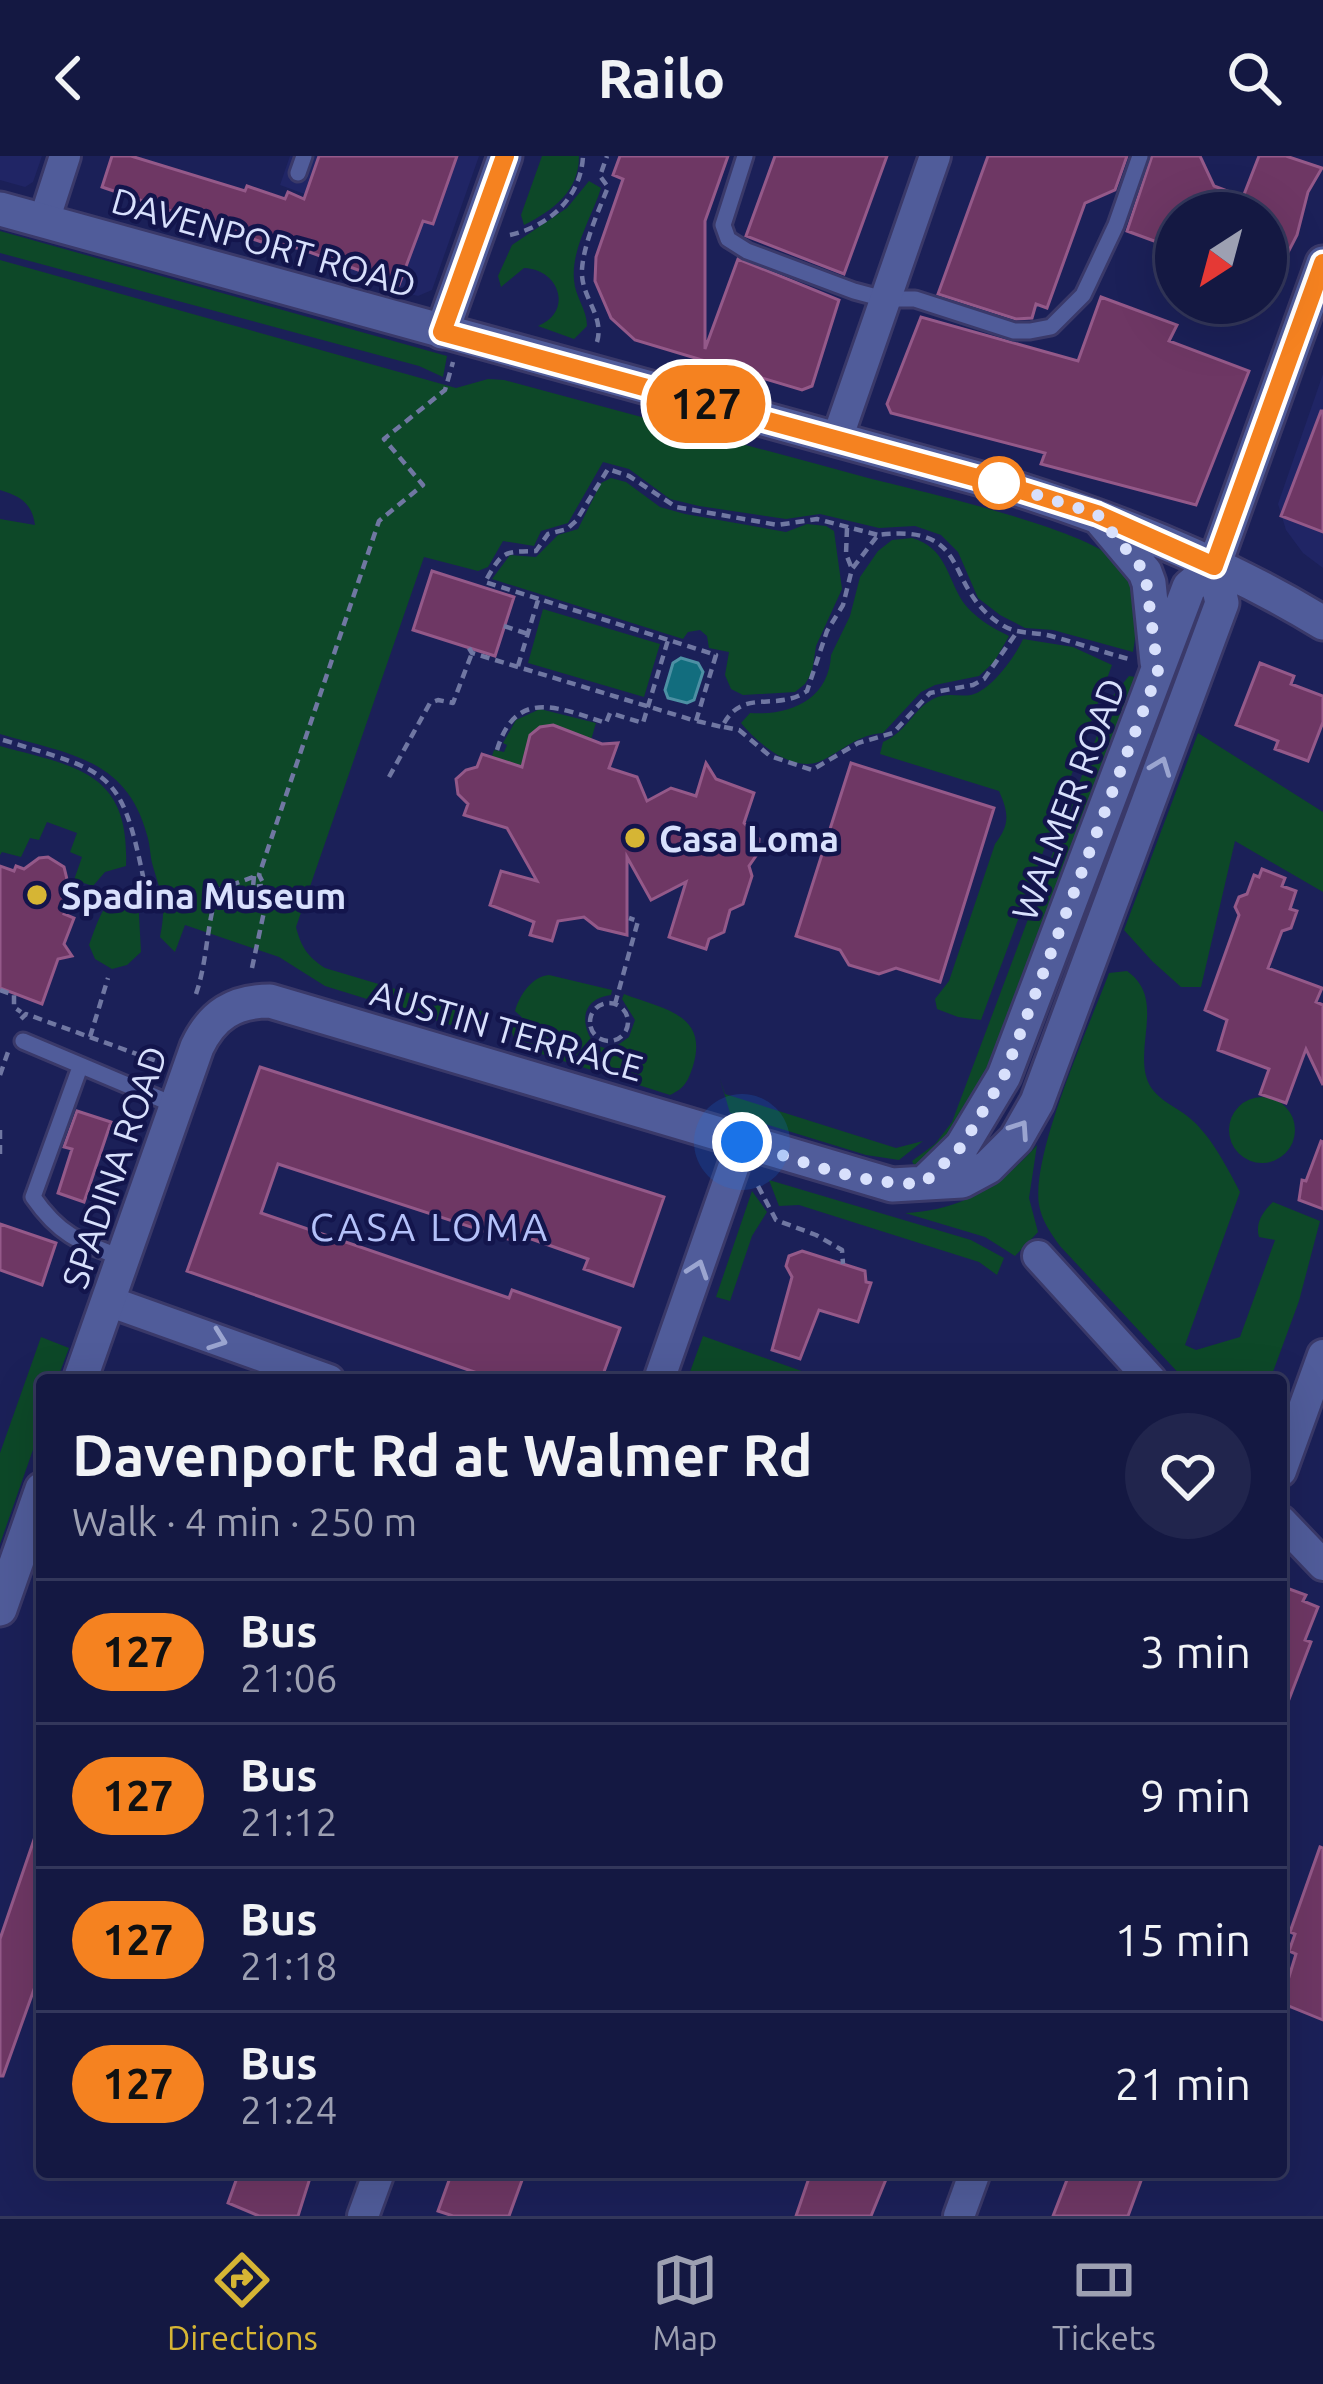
<!DOCTYPE html>
<html lang="en">
<head>
<meta charset="utf-8">
<style>
	body { margin:0; font-family:Ubuntu,sans-serif; background:#21254d; color:#f1f3f6; height:100vh; display:flex; flex-direction:column; font-size:45px; white-space:nowrap }
	* { box-sizing:border-box; margin:0 }
	p { font-size:39px; color:#9da0b2 }
	.icon { flex:none; width:66px; height:66px; fill:none; stroke:currentColor; stroke-width:2; stroke-linecap:round; stroke-linejoin:round }
	.map { position:relative; flex:1; overflow:hidden }
	.details { position:absolute; left:36px; top:1218px; width:1251px; height:804px; display:flex; flex-direction:column; background:#141842; border-radius:12px; box-shadow:0 12px 48px #0002,0 0 0 3px #33375b }
	.details>* { flex:none }
	.badge { padding:0 24px; border-radius:39px; font-size:42px; line-height:78px }
	.needle { width:78px; rotate:216deg }
	.buttons { position:absolute; left:1155px; top:36px; display:grid; gap:24px }
	.buttons a { display:grid; place-items:center; width:132px; height:132px; border-radius:50%; background:#141842; box-shadow:0 12px 48px #0002,0 0 0 3px #33375b; font-size:60px }
	.you { position:absolute; width:60px; height:60px; margin:-30px; border:9px solid #fff; border-radius:50%; background:#1a73e8; box-shadow:0 0 0 18px #1a73e833 }
	.map>.badge { position:absolute; translate:-50% -50%; box-shadow:0 0 0 6px #fff }
	.round { display:grid; place-items:center; flex:none; width:126px; height:126px; border-radius:63px; background:#21254d }
	.head { display:flex; align-items:center; justify-content:space-between; height:204px; padding:0 36px }
	h1 { font-size:57px; font-weight:700; line-height:90px }
	ul { padding:0; list-style:none }
	li { display:flex; align-items:center; gap:36px; height:144px; padding:0 36px; border-top:3px solid #33375b }
	li div { flex:1 }
	li b { display:block; font-size:45px }
	li em { font-style:normal }
	li .badge { min-width:132px; font-weight:700; text-align:center }
	header { display:flex; justify-content:space-between; align-items:center; height:156px; padding:0 36px; background:#141842; font-size:54px; font-weight:700 }
	.menu { display:flex; justify-content:space-around; align-items:center; height:168px; border-top:3px solid #33375b; background:#141842; font-size:33px; color:#9da0b2 }
	.menu a { display:grid; justify-items:center; gap:6px }
	.menu .on { color:#d6b534 }
	.map>svg:first-child { display:block }
	.built { fill:#202565 }
	.green { fill:#0d4828 }
	.water { fill:#126d7e; stroke:#4d90a4; stroke-width:3 }
	.building { fill:#6e3764; stroke:#945989; stroke-width:3 }
	.lines { fill:none; stroke-linecap:round; stroke-linejoin:round }
	.service-casing { stroke:#3a3969; stroke-width:21 }
	.minor-casing { stroke:#3a3969; stroke-width:36 }
	.tertiary-casing { stroke:#3a3969; stroke-width:39 }
	.secondary-casing { stroke:#3a3969; stroke-width:39 }
	.path { stroke:#7077a2; stroke-width:4.5; stroke-dasharray:9 6; stroke-linecap:butt }
	.service { stroke:#505c9a; stroke-width:15 }
	.minor { stroke:#505c9a; stroke-width:30 }
	.tertiary { stroke:#505c9a; stroke-width:33 }
	.secondary { stroke:#505c9a; stroke-width:33 }
	.oneway { stroke:#9ba5d0 }
	.line-casing { stroke:#fff; stroke-width:27 }
	.line { stroke:#f58220; stroke-width:18 }
	.walk { stroke:#d8e0fc; stroke-width:12; stroke-dasharray:0 21.6 }
	.stop-dot { fill:#fff; stroke:#f58220; stroke-width:6 }
	.poi-dot { fill:#d6b534; stroke:#13154c; stroke-width:4.5 }
	.labels { text-anchor:middle; dominant-baseline:central; stroke-width:9; stroke-linejoin:round; paint-order:stroke }
	.street-label { font-size:36px; fill:#d8e0fc; stroke:#13154c }
	.poi-label { font-size:36px; font-weight:bold; fill:#d8e0fc; stroke:#13154c; text-anchor:start }
	.neighbourhood-label { font-size:39px; letter-spacing:3px; fill:#b4c1f9; stroke:#13154c }
</style>
</head>
<body>
<header><svg class="icon" aria-label="back" viewBox="0 0 24 24"><path d="M15 5l-7 7 7 7"/></svg>Railo<svg class="icon" aria-label="search" viewBox="0 0 24 24"><circle cx="10" cy="10" r="6"/><path d="M15 15l6 6"/></svg></header>
<div class="map">
<svg width="1323" height="2060" viewBox="0 0 1323 2060">
	<rect width="100%" height="100%" fill="#1b2058"/>
	<path class="built" d="M0,0H42L33,26L25,31L0,24Z
		M290,0H479L432,134L418,140L345,121L365,60L280,29Z
		M1323,218V412L1303,397L1286,374L1278,348Z"/>
	<path class="green" d="M542,0H579C579,35 554,54 524,69L521,59Z
		M589,25L601,32C592,61 571,93 574,124C575,141 587,153 587,170L574,183L538,170C574,155 559,113 524,112L501,131L498,120L512,89L567,52Z
		M0,75L447,200L443,221L419,210L0,97Z
		M0,104L456,232L488,223L504,224C625,257 747,289 868,322C919,335 1089,373 1119,407C1139,430 1138,468 1133,496L1053,474L1025,472L1000,459L978,442L958,396L941,379L915,370L879,372L820,358L786,363L699,350L670,343L629,313L603,306L568,367L541,375L534,390L503,385L488,411L478,415L424,401L296,771C301,791 308,801 325,812L469,855L473,859L485,853L479,866L467,874L325,830L279,801L185,769L175,796L160,781C167,746 161,739 152,707C150,698 150,688 147,679C126,601 67,598 0,578V363L35,369C32,347 20,340 0,334Z
		M611,322L626,326L660,351L685,358L786,376L807,368L826,370L834,375L842,433L816,490L812,516L805,528L795,536L743,539L731,533L725,519L729,496L709,492L707,480L700,474L688,476L683,483L492,423L510,399L536,401L558,379L578,373L601,327Z
		M912,382C946,392 946,419 963,446C974,461 992,472 1009,480L994,506L979,520L935,529L921,536L883,577C857,579 845,593 823,604C795,619 758,588 741,567L750,557C789,560 829,544 831,499L850,460L860,421L878,395L892,384Z
		M543,453L660,488L644,541L528,507Z
		M1023,483L1073,491L1112,509L981,864L958,861L937,853L935,843L949,825L995,688C1010,668 1009,658 999,635L880,598L883,586C909,574 912,554 933,543C947,536 957,541 971,539C991,534 1015,501 1023,483Z
		M1129,520L1135,521L1128,546L969,965L923,1007L914,1009L912,1005L935,988L952,966L1111,542Z
		M540,553L596,567L591,584L538,616L492,600L494,594L504,596L507,589L503,587L516,564Z
		M1198,577L1323,656V736L1235,685L1201,831H1181L1152,805L1124,774Z
		M0,590C76,611 130,615 126,710L105,716L93,730L74,724L82,701L70,696L77,677L47,666L39,684L30,682L21,701L2,696L0,699Z
		M130,734L138,741L141,796L127,809L112,813L95,803L89,789C98,765 104,740 130,734Z
		M1127,815C1164,841 1137,884 1146,920C1152,944 1178,950 1193,965C1212,982 1228,1013 1240,1036L1185,1189L1196,1194L1240,1181L1275,1084L1259,1081C1255,1067 1263,1055 1273,1046L1320,1065L1299,1145L1270,1224H1185L1060,1090C1050,1076 1042,1065 1039,1049C1031,997 1089,871 1109,817Z
		M549,819L612,834L611,839C580,843 580,869 595,889L611,894L629,881L635,864L622,843L624,838C662,853 709,857 693,910C688,925 685,932 670,939L516,890L511,873L513,862L520,875L526,874L527,866L515,855C519,840 532,820 549,819Z
		M720,923L725,938L896,992L923,985L899,1004L866,999L730,957Z
		M1229 974a33 33 0 1 1 66 0a33 33 0 1 1-66 0Z
		M1037,989L1029,1042L1038,1076L1015,1100L985,1081L905,1057C961,1054 1000,1031 1037,989Z
		M769,1024L971,1084L1004,1102L997,1119L979,1106L799,1049L779,1050Z
		M752,1035L767,1056L752,1080L730,1145L716,1141Z
		M703,1180L827,1224H687Z
		M41,1181L69,1192L57,1224H42V1268L0,1388V1297Z"/>
	<path class="water" d="M681,502L698,507L703,516L694,544L687,547L668,542L665,534L673,507Z"/>
	<path class="building" d="M112,0H131L245,35L247,30L285,43L288,36L304,43L319,0H457L433,68L423,65L399,129L301,93L283,89L282,93L102,31Z
		M620,0H728L705,65V193L738,103L839,144L812,230L802,234L635,184L611,162L595,125L596,101L623,23L613,19Z
		M775,0H887L844,118L746,80Z
		M988,0H1127L1115,34L1085,47L1047,152L1036,148L1032,162L1016,163L938,138Z
		M1152,0H1200L1214,30L1243,41L1259,0H1286L1322,12L1308,36L1297,79L1266,139V57H1176V93L1127,75Z
		M1101,141L1177,169L1169,185L1249,215L1196,349L1041,308L1045,297L891,257L887,248L921,161L1078,205Z
		M1321,255H1323V376L1281,360Z
		M432,415L514,441L495,500L413,474Z
		M1260,507L1294,520L1291,528L1323,540V566L1308,605L1275,593L1278,585L1236,569Z
		M553,569L602,588L618,587L609,612L637,621L647,645L671,632L696,640L706,607L716,623L754,637L744,667L759,683L758,697L749,710L752,720L743,748L730,754L724,776L709,783L706,793L669,781L686,726L651,744L627,701V779L598,772L584,761L558,765L552,785L530,779L534,766L490,749L501,715L537,725L507,672L464,659L468,648L458,638L456,623L466,614L477,611L482,598L522,611L530,579L540,571Z
		M851,607L994,652L940,826L896,812L879,818L849,809L840,794L796,780Z
		M48,701L64,711L71,740L64,758L74,762L64,788L72,800L58,803L42,848L0,832V710L14,715L16,710L24,713L39,702Z
		M1262,713L1285,722L1282,730L1296,735L1290,753L1297,755L1291,772L1282,775L1268,812L1322,832L1316,846L1323,849V929L1306,893L1286,947L1260,938L1269,913L1218,894L1227,864L1205,854L1239,759L1235,751L1239,741L1247,738L1254,719L1259,721Z
		M260,911L664,1041L633,1130L584,1113L588,1103L520,1079L517,1086L278,1008L261,1057L509,1142L512,1134L620,1172L601,1224H497L187,1115Z
		M77,955L111,966L84,1046L58,1037L72,993L64,991Z
		M1321,985L1323,986V1053L1299,1044L1302,1024L1306,1025Z
		M0,1068L56,1087L42,1129L0,1114Z
		M802,1095L865,1115L866,1126L871,1127L858,1166L819,1154L800,1203L772,1194L792,1121L786,1110L789,1100Z
		M1281,1430L1306,1439L1303,1445L1318,1451L1305,1484L1311,1486L1283,1559Z
		M38,1672H42V1811L3,1920H0V1783Z
		M1320,1691L1323,1692V1864L1281,1847L1296,1798L1289,1795L1295,1778L1290,1776Z
		M239,2016H293L310,2022L298,2060H259L228,2047Z
		M452,2016H525L509,2060H453L438,2055Z
		M811,2016H889L871,2060H796Z
		M1070,2016H1140L1138,2021L1142,2022L1128,2060H1053Z"/>
	<g class="lines">
		<defs>
			<path id="service" d="M745,0L723,69L728,83L747,95L854,135L884,143H915L1014,175H1030L1051,171L1083,139L1116,69L1140,0
				M298,17L304,0
				M23,885L177,950
				M80,911L33,1041C60,1080 80,1086 123,1102"/>
			<path id="minor" d="M44,65L65,0
				M837,283L935,0
				M1038,1100L1151,1224
				M108,1145L329,1224
				M659,1224L742,986
				M1281,1315L1323,1199
				M1281,1365L1323,1409
				M363,2060L379,2016
				M959,2060L975,2016"/>
			<path id="tertiary" d="M0,53L1014,332C1121,366 1227,408 1323,467
				M1102,365L1145,416L1149,427L1157,506
				M924,1027L962,990L1004,920L1189,431L1214,410L1323,107
				M80,1224L197,891C212,859 234,845 270,845L892,1029L962,1025L988,1011L1016,983L1037,946L1222,447L1214,410
				M0,1453L42,1333"/>
			<path id="secondary" d="M442,176L505,0"/>
		</defs>
		<use href="#service" class="service-casing"/>
		<use href="#minor" class="minor-casing"/>
		<use href="#tertiary" class="tertiary-casing"/>
		<use href="#secondary" class="secondary-casing"/>
		<path class="path" d="M510,79C550,70 581,41 583,0
			M597,186C605,159 580,141 582,113C584,87 598,56 608,31L600,20L607,0
			M847,372L846,398L852,413
			M504,470L528,478
			M469,492L472,497L696,565L716,499L485,426C503,394 503,396 536,395L548,378L567,373L576,365L608,313L629,320L676,351L778,369L817,363L878,379
			M518,510L538,444
			M697,565L722,571C742,530 775,557 807,535L827,475L843,449L852,413L878,379C975,367 941,431 1002,469C1016,478 1032,476 1047,479C1075,486 1102,496 1129,503
			M724,571L739,574L770,600L812,614L858,587L893,577L930,537L973,529L984,523L1017,476
			M3,584C110,617 121,612 144,725
			M497,594C516,531 559,552 606,567L610,557L643,567L668,484
			M389,621L430,547L438,544L453,547L472,497
			M254,720L253,731L263,730
			M252,812L268,737L259,719L379,365L423,329L384,283L445,234L453,206
			M0,834L14,839V851L21,856
			M196,838C208,803 206,769 218,734L253,721
			M590 866a19 19 0 1 1 38 0a19 19 0 1 1-38 0Z
			M615,848L638,765L629,762
			M21,863L26,858L159,906
			M90,881L108,822
			M0,919L8,896
			M0,974V1004
			M758,1030L776,1064L816,1079L842,1094L843,1108"/>
		<use href="#service" class="service"/>
		<use href="#minor" class="minor"/>
		<use href="#tertiary" class="tertiary"/>
		<use href="#secondary" class="secondary"/>
	</g>
	<defs><path id="oneway-chevron" d="M-2-3.5L2.5 0L-2 3.5" fill="none" stroke-width="1.6" stroke-linecap="round" stroke-linejoin="round" transform="scale(3)"/></defs>
	<g class="oneway">
		<use href="#oneway-chevron" transform="translate(1161 610) rotate(-69)"/>
		<use href="#oneway-chevron" transform="translate(1020 973) rotate(-56)"/>
		<use href="#oneway-chevron" transform="translate(698 1113) rotate(-71)"/>
		<use href="#oneway-chevron" transform="translate(218 1184) rotate(20)"/>
	</g>
	<g class="lines">
		<defs>
			<path id="line" d="M505,0L442,176L1014,332L1097,358L1214,410L1323,107"/>
		</defs>
		<use href="#line" class="line-casing"/>
		<use href="#line" class="line"/>
		<path class="walk" d="M742,986C801,1004 861,1031 924,1027L962,990L1004,920L1158,516L1145,416L1097,358L999,327"/>
	</g>
	<circle class="stop-dot" cx="999" cy="327" r="24"/>
	<g class="poi-dot">
		<circle cx="635" cy="682" r="12"/>
		<circle cx="37" cy="739" r="12"/>
	</g>
	<g class="labels">
		<g class="street-label">
			<text transform="translate(264 86) rotate(16)">DAVENPORT ROAD</text>
			<text transform="translate(1068 643) rotate(-69)">WALMER ROAD</text>
			<text transform="translate(507 874) rotate(16)">AUSTIN TERRACE</text>
			<text transform="translate(114 1011) rotate(-71)">SPADINA ROAD</text>
		</g>
		<g class="poi-label">
			<text x="659" y="682">Casa Loma</text>
			<text x="61" y="739">Spadina Museum</text>
		</g>
		<g class="neighbourhood-label">
			<text x="430" y="1070">CASA LOMA</text>
		</g>
	</g>
</svg>
<div class="buttons">
<a><svg class="needle" viewBox="-14 -14 28 28"><path d="M0-13l5 13h-10z" fill="#e53935"/><path d="M0 13l5-13h-10z" fill="#9da0b2"/></svg></a>
</div>
<div class="you" style="left:742px;top:986px"></div>
<b class="badge" style="left:706px;top:248px;background:#f58220;color:#111">127</b>
<section class="details">
<div class="head"><div><h1>Davenport Rd at Walmer Rd</h1><p>Walk · 4 min · 250 m</p></div><a class="round"><svg class="icon" aria-label="heart" viewBox="0 0 24 24"><path d="M12 20l-8-8c-3-5 5-10 8-4 3-6 11-1 8 4z"/></svg></a></div>
<ul>
<li><span class="badge" style="background:#f58220;color:#111">127</span><div><b>Bus</b><p>21:06</p></div><em>3 min</em></li>
<li><span class="badge" style="background:#f58220;color:#111">127</span><div><b>Bus</b><p>21:12</p></div><em>9 min</em></li>
<li><span class="badge" style="background:#f58220;color:#111">127</span><div><b>Bus</b><p>21:18</p></div><em>15 min</em></li>
<li><span class="badge" style="background:#f58220;color:#111">127</span><div><b>Bus</b><p>21:24</p></div><em>21 min</em></li>
</ul>
</section>
</div>
<nav class="menu">
<a class="on"><svg class="icon" aria-label="directions" viewBox="0 0 24 24"><path d="M12 3l9 9-9 9-9-9zM9 14v-3h6M13 9l2 2-2 2"/></svg>Directions</a>
<a><svg class="icon" aria-label="map" viewBox="0 0 24 24"><path d="M3 6l6-2 6 2 6-2v14l-6 2-6-2-6 2zM9 4v14M15 6v14"/></svg>Map</a>
<a><svg class="icon" aria-label="tickets" viewBox="0 0 24 24"><path d="M3 7h18v10H3zM15 7v10"/></svg>Tickets</a>
</nav>
</body>
</html>
